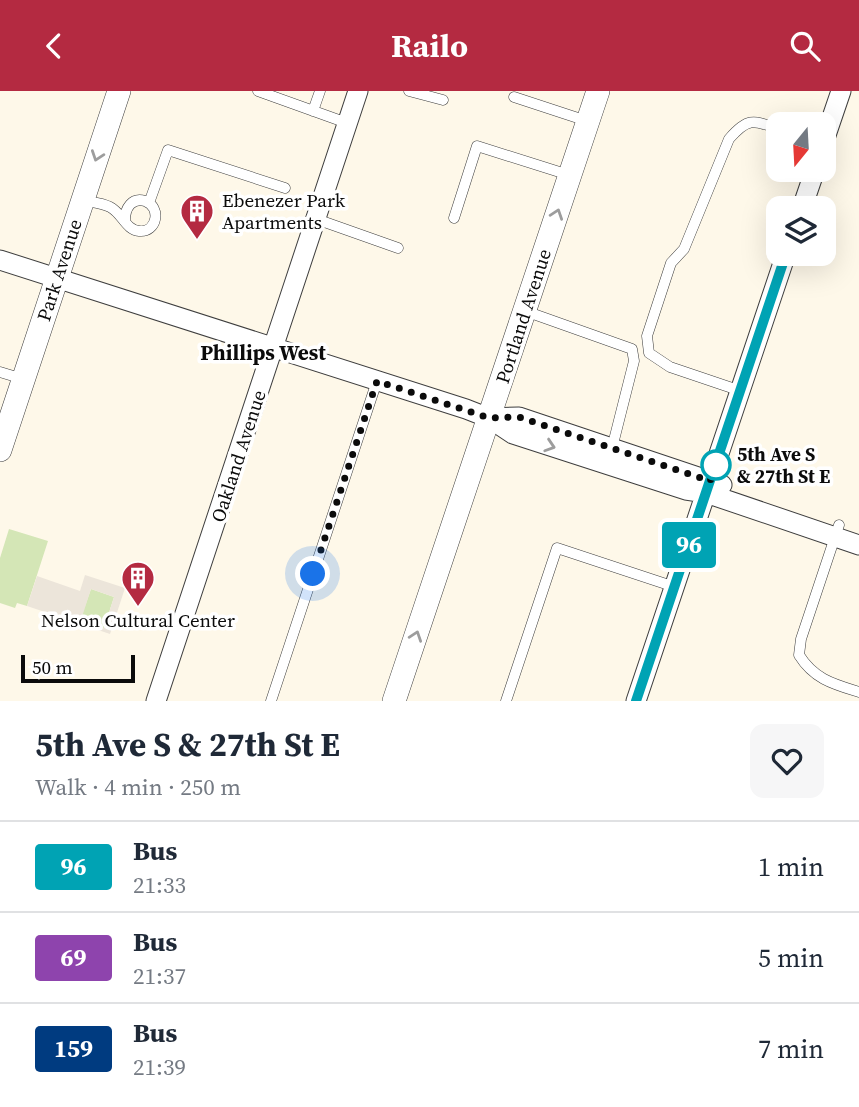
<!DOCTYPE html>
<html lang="en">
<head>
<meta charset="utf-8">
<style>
	body { margin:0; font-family:"Source Serif 4",serif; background:#f6f6f7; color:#1f2937; height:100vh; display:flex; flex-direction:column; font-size:26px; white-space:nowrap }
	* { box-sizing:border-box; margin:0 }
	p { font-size:23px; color:#747a83 }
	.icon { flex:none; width:38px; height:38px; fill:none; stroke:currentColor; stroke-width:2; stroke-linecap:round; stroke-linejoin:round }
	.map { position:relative; height:610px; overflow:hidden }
	.drawer { display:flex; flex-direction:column; background:#fff; flex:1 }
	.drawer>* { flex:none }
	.badge { padding:0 14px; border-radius:5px; font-size:24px; line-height:46px }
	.needle { width:46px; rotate:198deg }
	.buttons { position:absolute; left:766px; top:21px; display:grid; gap:14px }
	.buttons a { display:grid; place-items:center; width:70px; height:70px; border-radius:14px; background:#fff; box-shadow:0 7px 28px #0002; font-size:35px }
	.scale { position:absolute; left:21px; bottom:18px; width:114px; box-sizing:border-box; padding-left:7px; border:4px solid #0b0b0b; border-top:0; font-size:19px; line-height:24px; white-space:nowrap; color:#0b0b0b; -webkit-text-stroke:5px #fff; paint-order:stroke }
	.you { position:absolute; width:35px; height:35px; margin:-18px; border:5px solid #fff; border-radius:50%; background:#1a73e8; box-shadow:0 0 0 10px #1a73e833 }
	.map>.badge { position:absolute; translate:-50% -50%; box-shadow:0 0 0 4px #fff }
	.round { display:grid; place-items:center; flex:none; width:74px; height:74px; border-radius:14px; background:#f6f6f7 }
	.summary { display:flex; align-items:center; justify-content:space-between; height:119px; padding:0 35px }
	h1 { font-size:33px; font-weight:700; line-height:52px }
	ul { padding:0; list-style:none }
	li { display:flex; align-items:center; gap:21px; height:91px; padding:0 35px; border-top:2px solid #e0e1e3 }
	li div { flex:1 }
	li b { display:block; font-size:26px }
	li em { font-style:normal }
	li .badge { min-width:77px; font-weight:700; text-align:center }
	header { display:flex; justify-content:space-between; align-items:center; height:91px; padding:0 35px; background:#b42a41; color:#fff; font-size:32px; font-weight:700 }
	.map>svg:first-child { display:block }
	.green { fill:#d4e6b6 }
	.plaza { fill:#ece5da; fill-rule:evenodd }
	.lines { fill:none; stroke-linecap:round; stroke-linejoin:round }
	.service-casing { stroke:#3e3e3e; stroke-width:11 }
	.minor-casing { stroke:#3e3e3e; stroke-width:21 }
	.tertiary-casing { stroke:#3e3e3e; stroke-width:24 }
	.service { stroke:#fff; stroke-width:10 }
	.minor { stroke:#fff; stroke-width:19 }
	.tertiary { stroke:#fff; stroke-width:23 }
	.oneway { stroke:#9d9d9d }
	.line-casing { stroke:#fff; stroke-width:16 }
	.line { stroke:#00a3b4; stroke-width:10 }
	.walk { stroke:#0b0b0b; stroke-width:7; stroke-dasharray:0 12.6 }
	.stop-dot { fill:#fff; stroke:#00a3b4; stroke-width:3.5 }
	.labels { text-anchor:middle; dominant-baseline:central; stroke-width:7; stroke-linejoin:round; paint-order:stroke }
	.poi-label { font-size:19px; fill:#0b0b0b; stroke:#fff; text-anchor:start }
	.street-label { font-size:19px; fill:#0b0b0b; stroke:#fff }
	.stop-label { font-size:19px; font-weight:bold; fill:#0b0b0b; stroke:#fff; text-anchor:start }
	.neighbourhood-label { font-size:21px; font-weight:bold; fill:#0b0b0b; stroke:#fff }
</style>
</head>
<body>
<header><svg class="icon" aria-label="back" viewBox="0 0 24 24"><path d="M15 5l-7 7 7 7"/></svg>Railo<svg class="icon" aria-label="search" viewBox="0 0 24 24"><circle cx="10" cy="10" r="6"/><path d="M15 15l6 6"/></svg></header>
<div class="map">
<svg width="859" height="610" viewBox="0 0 859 610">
	<rect width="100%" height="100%" fill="#fef8e9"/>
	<path class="green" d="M9,438L48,450L27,515L17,512L15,517L0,512V467Z
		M91,498L114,506L104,537L80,529Z"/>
	<path class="plaza" d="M85,484L125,497L110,543L27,515L37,485L80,500ZM91,498L114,506L104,537L81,529Z"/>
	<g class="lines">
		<defs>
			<path id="service" d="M258,0L347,32
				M409,0L443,9
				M514,6L587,30
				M313,20L320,0
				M82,109C91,111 102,112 110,116C122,122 126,139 139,140C157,142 162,116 145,110C132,106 125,117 125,129
				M149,112L168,59L285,97
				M454,127L477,55L569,84
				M316,128L398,157
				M525,220L632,258L634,270L612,357
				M0,281L23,288
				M741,300L670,276L649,262L647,245L671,172L684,158L729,48C748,26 753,29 779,38
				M839,434L801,548L799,564C814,588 833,593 859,601
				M271,610L377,290
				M506,610L557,457L675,496"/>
			<path id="minor" d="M824,50L841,0
				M802,117L815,79
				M0,169L466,318L489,327L513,343L686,399L706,402L859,454
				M489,327L519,326L722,394
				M156,610L358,0
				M636,610L786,163"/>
			<path id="tertiary" d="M0,359L119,0
				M394,610L598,0"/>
		</defs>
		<use href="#service" class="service-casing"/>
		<use href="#minor" class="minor-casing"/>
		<use href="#tertiary" class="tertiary-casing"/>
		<use href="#service" class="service"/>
		<use href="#minor" class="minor"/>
		<use href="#tertiary" class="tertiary"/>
	</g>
	<defs><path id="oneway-chevron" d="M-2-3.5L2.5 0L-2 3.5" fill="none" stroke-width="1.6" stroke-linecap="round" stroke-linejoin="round" transform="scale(1.75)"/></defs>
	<g class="oneway">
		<use href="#oneway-chevron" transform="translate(97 65) rotate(109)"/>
		<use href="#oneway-chevron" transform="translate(557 123) rotate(-71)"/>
		<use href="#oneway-chevron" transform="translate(550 355) rotate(18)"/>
		<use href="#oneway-chevron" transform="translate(416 545) rotate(-71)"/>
	</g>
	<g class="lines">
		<defs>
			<path id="line" d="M636,610L786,163"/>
		</defs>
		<use href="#line" class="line-casing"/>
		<use href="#line" class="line"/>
		<path class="walk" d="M313,483L377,290L489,327L519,326L710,390L716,374"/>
	</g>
	<defs>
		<symbol id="building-pin" viewBox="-11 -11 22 30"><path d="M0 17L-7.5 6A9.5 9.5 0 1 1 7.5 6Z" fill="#b42a41" stroke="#fff"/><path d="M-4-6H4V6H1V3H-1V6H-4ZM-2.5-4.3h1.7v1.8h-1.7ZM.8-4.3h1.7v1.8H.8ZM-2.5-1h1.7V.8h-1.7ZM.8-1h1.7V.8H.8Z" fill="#fff"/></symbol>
	</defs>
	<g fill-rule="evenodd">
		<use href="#building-pin" x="178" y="101" width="38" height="52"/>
		<use href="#building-pin" x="119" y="468" width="38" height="52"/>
	</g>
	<circle class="stop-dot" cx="716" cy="374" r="14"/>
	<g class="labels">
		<g class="poi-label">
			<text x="222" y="109">Ebenezer Park<tspan x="222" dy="22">Apartments</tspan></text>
			<text x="138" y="529" text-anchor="middle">Nelson Cultural Center</text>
		</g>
		<g class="street-label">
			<text transform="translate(59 179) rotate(-72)">Park Avenue</text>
			<text transform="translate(523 225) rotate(-72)">Portland Avenue</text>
			<text transform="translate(238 365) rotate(-72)">Oakland Avenue</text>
		</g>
		<g class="stop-label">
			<text x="737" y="363">5th Ave S<tspan x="737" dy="22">&amp; 27th St E</tspan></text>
		</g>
		<g class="neighbourhood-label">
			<text x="263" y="261">Phillips West</text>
		</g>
	</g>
</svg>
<div class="buttons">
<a><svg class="needle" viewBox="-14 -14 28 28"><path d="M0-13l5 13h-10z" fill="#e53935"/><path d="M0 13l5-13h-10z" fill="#747a83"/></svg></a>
<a><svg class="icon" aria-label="layers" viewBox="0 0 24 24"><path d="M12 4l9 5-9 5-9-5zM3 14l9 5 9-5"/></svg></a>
</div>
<div class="scale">50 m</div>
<div class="you" style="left:313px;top:483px"></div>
<b class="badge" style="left:689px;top:454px;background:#00a3b4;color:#fff">96</b>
</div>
<section class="drawer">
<div class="summary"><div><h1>5th Ave S &amp; 27th St E</h1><p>Walk · 4 min · 250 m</p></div><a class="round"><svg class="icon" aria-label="heart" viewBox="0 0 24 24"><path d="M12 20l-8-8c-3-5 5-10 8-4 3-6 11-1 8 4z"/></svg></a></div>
<ul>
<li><span class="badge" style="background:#00a3b4;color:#fff">96</span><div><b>Bus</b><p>21:33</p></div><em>1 min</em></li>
<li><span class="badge" style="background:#8e44ad;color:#fff">69</span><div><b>Bus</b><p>21:37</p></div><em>5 min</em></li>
<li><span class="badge" style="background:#003b80;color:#fff">159</span><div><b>Bus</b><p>21:39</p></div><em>7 min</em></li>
</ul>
</section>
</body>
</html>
